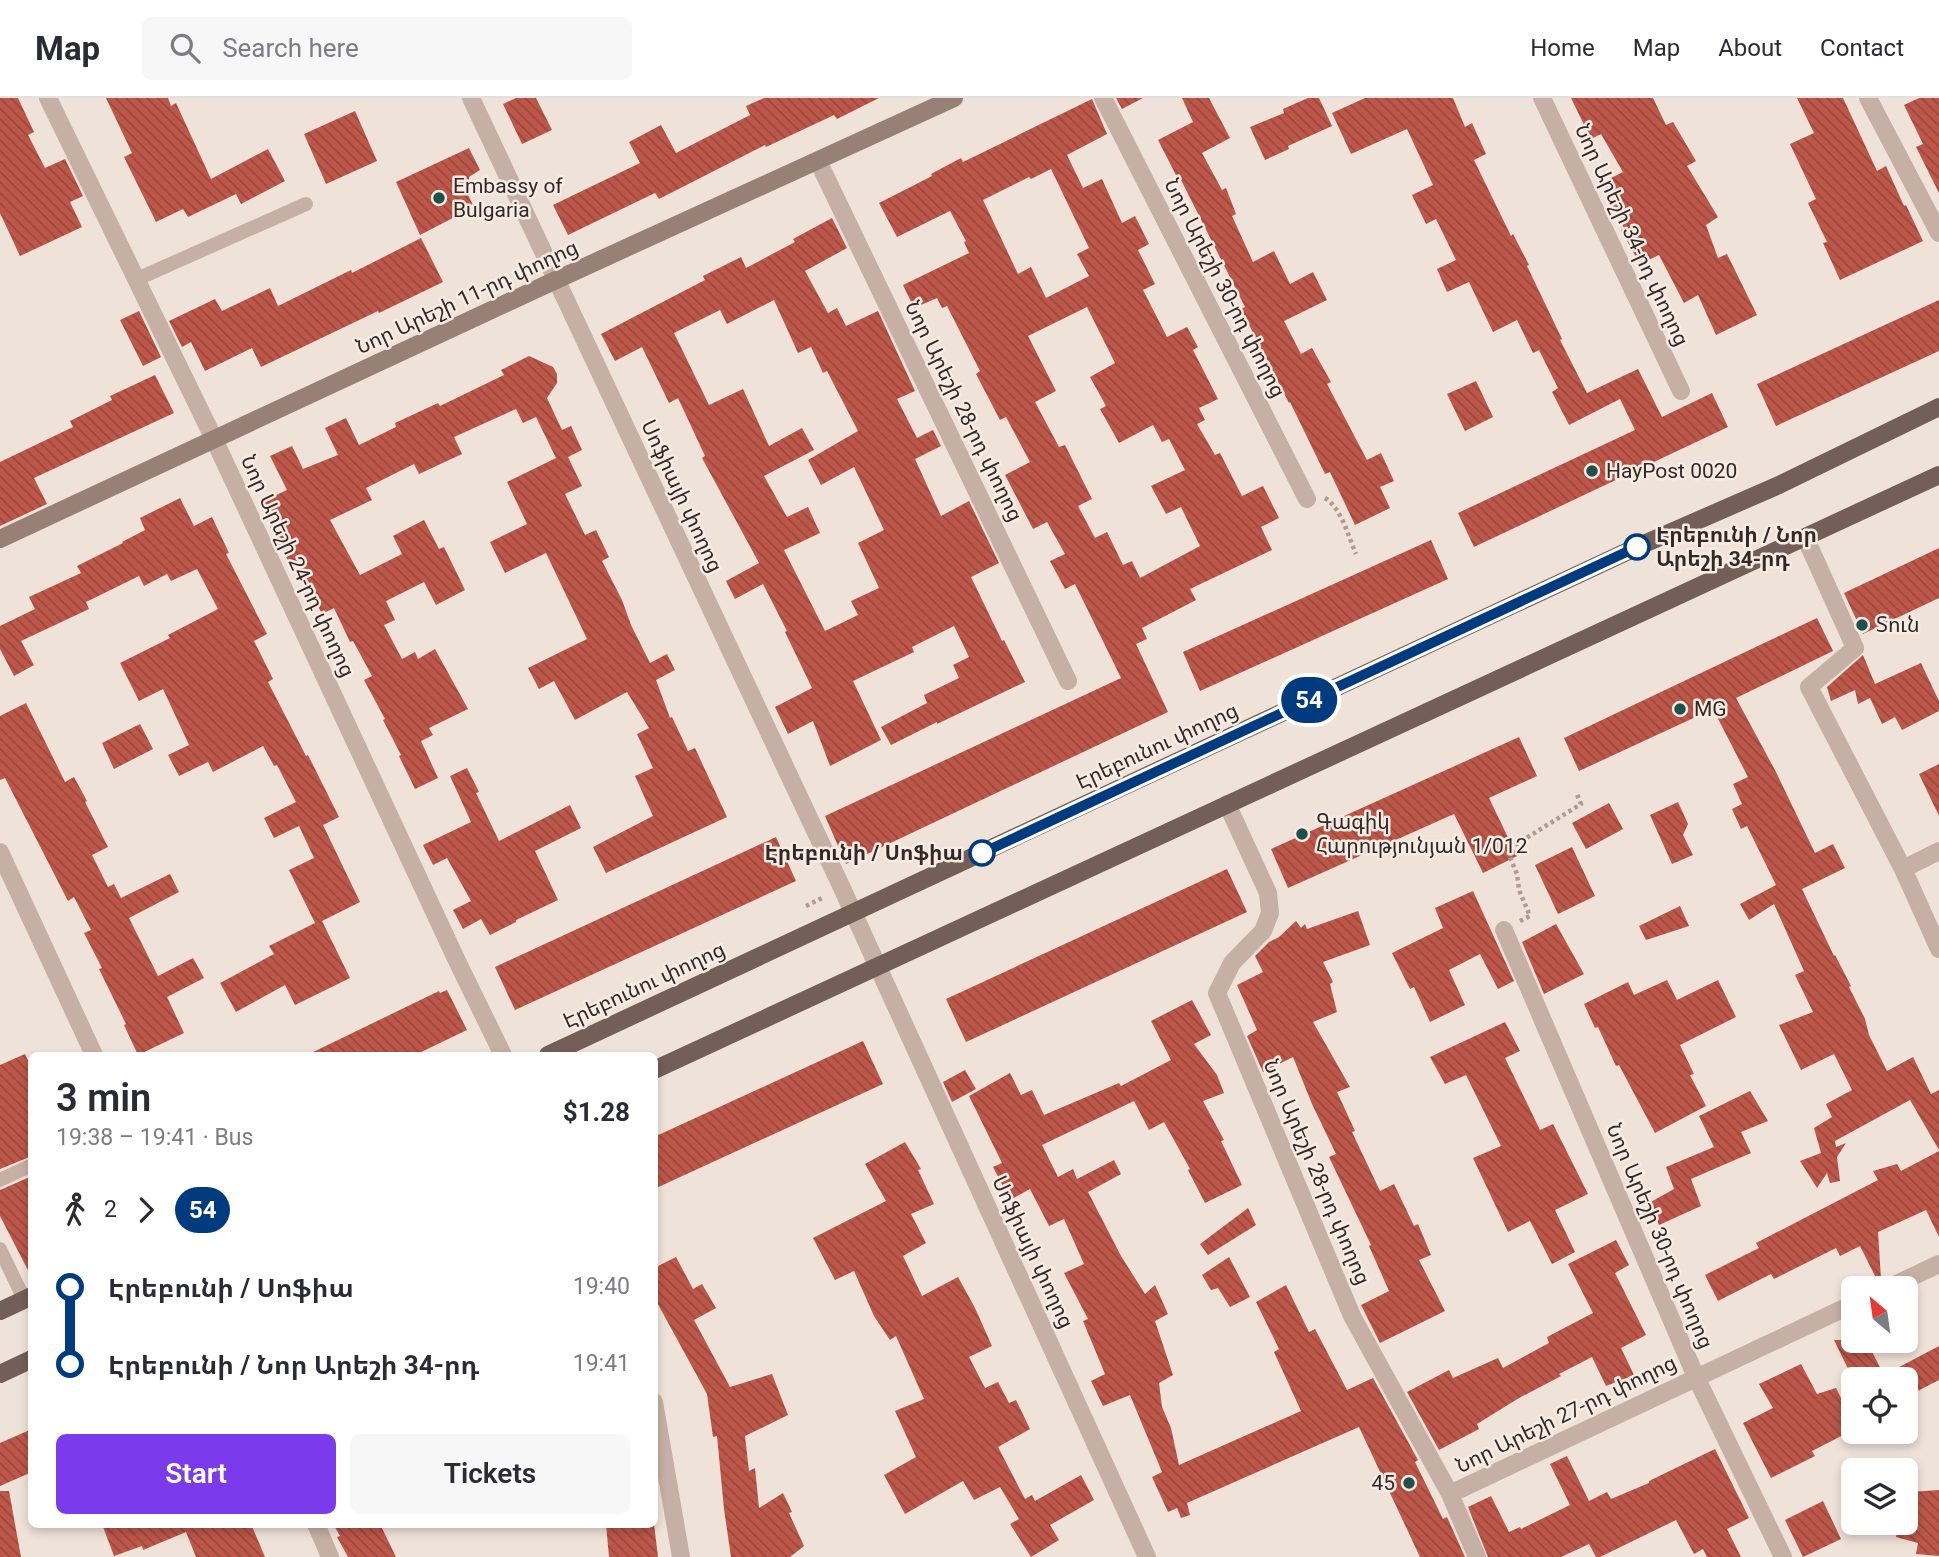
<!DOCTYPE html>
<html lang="en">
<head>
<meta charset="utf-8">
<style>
	body { margin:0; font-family:Roboto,"Noto Sans Armenian",sans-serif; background:#f7f7f7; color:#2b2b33; height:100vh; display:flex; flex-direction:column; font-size:26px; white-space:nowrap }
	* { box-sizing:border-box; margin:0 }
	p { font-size:23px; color:#7c7c81 }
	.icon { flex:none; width:38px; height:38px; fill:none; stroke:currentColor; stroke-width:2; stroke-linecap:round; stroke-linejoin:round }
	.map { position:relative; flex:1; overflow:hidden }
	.side { position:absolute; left:28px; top:954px; width:630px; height:476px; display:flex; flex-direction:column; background:#fff; border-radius:10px; box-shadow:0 4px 10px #0003 }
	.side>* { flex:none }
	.badge { padding:0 14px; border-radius:23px; font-size:24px; line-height:46px }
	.needle { width:46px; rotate:331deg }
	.controls { position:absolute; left:1841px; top:1178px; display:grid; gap:14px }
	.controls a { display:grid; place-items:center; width:77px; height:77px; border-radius:10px; background:#fff; box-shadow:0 4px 10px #0003; font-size:35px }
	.map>.badge { position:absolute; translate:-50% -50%; box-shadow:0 0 0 4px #fff }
	.legs { display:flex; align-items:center; gap:10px; height:77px; padding:0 28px; font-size:23px }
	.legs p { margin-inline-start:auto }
	.overview { display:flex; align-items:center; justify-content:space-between; height:119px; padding:0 28px }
	h1 { font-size:38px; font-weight:600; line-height:52px }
	.action { display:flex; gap:14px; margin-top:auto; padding:14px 28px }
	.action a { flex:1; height:80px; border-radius:10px; background:#7c3aed; color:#fff; font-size:28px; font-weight:600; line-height:80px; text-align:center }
	.action a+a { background:#f7f7f7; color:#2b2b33 }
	ul { padding:0 28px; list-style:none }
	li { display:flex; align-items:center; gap:24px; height:77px; font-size:26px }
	li i { display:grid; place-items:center; width:10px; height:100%; margin:0 9px; background:currentColor }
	li i::after { content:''; width:18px; height:18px; margin:-9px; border:5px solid; border-radius:50%; background:#fff }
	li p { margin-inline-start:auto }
	li:first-child i { background:linear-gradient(#0000 50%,currentColor 0) }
	li:last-child i { background:linear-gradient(currentColor 50%,#0000 0) }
	header { display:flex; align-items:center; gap:42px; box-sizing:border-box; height:98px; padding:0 35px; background:#fff; border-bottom:2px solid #e1e1e2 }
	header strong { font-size:33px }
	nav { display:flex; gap:38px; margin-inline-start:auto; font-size:24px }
	.search { width:490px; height:63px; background:#f7f7f7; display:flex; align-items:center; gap:18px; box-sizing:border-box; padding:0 24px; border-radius:10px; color:#7c7c81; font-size:26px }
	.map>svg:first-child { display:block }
	.building { fill:url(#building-back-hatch); fill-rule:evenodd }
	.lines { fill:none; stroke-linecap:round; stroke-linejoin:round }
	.path { stroke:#b19a90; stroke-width:4.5; stroke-dasharray:3.5 3.5; stroke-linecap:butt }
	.lane { stroke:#c6b0a6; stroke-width:14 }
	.street { stroke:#c6b0a6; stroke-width:18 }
	.secondary { stroke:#998077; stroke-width:18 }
	.primary { stroke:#735e58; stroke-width:18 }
	.line-1-casing { stroke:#fff; stroke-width:16 }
	.line-1 { stroke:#003b80; stroke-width:10 }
	.poi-dot { fill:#1f504e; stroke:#f7ece4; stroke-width:2.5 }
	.stop-1-dot { fill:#fff; stroke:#003b80; stroke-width:3.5 }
	.labels { text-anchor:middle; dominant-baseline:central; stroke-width:5; stroke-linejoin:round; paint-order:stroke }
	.poi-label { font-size:21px; fill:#322826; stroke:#f7ece4; text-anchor:start }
	.street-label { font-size:21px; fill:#322826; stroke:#f7ece4 }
	.stop-label { font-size:21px; font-weight:bold; fill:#322826; stroke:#f7ece4; text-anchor:start }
</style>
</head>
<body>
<header>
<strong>Map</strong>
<div class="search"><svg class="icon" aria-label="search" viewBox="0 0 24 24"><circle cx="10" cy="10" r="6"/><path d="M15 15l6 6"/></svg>Search here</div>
<nav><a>Home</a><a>Map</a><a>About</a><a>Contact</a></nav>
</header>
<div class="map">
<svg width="1939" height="1459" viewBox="0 0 1939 1459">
	<defs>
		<pattern id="building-back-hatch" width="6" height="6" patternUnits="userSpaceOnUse" patternTransform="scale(1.75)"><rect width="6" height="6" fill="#bd5749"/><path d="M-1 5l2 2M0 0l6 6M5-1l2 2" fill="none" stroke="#9a483d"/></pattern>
	</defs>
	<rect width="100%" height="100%" fill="#efe2d9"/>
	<path class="building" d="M0,0H18L34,34L28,37L45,70L65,61L83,98L70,104L82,129L20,158L0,115Z
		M106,0H168L171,8L176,5L211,81L268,51L285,83L241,106L236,96L188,119L183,111L156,124L124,59L132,55Z
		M516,0H536L552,32L522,46L503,6Z
		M764,0H879L837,21L834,17L766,49L765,47L659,101L655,95L568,137L553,107L640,65L629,44L661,27L676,55L750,17L746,8Z
		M1116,0H1143L1122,11Z
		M1182,0H1209L1230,40L1202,55L1222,92L1226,90L1236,116L1232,118L1253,164L1274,153L1290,186L1313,174L1327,202L1284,223L1301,256L1312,250L1331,284L1327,286L1367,362L1381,355L1394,383L1380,389L1390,410L1355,427L1330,374L1325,376L1290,304L1289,305L1241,211L1245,209L1180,80L1178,81L1158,42L1193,24Z
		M1308,0H1319L1332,28L1288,48L1289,51L1265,62L1250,29L1284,15L1283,11Z
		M1365,0H1453L1465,29L1472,25L1486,56L1474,62L1511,138L1513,136L1529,167L1527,168L1562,241L1560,242L1587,295L1638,271L1662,319L1712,295L1728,329L1474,449L1458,415L1635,332L1620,301L1569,327L1552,294L1558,290L1539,252L1533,255L1517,222L1493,234L1469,184L1447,194L1437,171L1456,162L1436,121L1426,126L1412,97L1433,87L1407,31L1351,56L1332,15Z
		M1571,0H1653L1666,27L1673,24L1696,63L1687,68L1718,119L1706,127L1718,160L1727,156L1757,217L1716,237L1698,197L1684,205L1659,157L1640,166L1621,132L1624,130L1599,86L1623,74L1601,36L1591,41Z
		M1797,0H1843L1877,73L1886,68L1904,108L1906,107L1923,143L1840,182L1823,145L1827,144L1808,105L1816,101L1790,46L1814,35Z
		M1919,0H1939V95L1916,49L1923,46L1904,7Z
		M1092,1L1107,36L1067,57L1083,90L1102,81L1122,125L1135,118L1149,146L1138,152L1155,186L1143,192L1167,239L1187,229L1198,249L1193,252L1218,301L1199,310L1205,322L1197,326L1215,357L1220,355L1242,398L1263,388L1279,420L1261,429L1272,452L1190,491L1196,502L1142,530L1147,541L1136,546L1168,614L846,766L825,718L1121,580L1075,486L1065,491L1050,463L1065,456L1047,424L1033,431L1005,377L1030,364L1006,319L1000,322L976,276L980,273L947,208L942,210L937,200L914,210L903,187L969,155L964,144L966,143L950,113L897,139L879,105L932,78L931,76L961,60L963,64ZM1051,71L1089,150L1077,156L1089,178L1046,200L1031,169L1018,176L983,102L1029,79L1031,81ZM1087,209L1115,265L1090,279L1106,308L1100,311L1119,345L1153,327L1162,344L1169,341L1185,372L1151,388L1166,416L1181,409L1200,448L1140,480L1132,463L1123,467L1107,434L1095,440L1078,408L1092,401L1065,347L1059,349L1035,304L1056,293L1028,238Z
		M355,13L377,63L326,86L304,36Z
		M469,50L480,72L469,79V85L466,93L474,109L420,137L396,84Z
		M832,120L847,150L805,173L828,215L837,210L846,228L878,213L915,293L897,301L917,340L933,332L941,348L915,361L941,418L969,403L999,465L971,479L1002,543L1004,542L1025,584L937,626V624L891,647L881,629L927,605L924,597L959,580L953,567L969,559L954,528L912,549L914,554L853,583L881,642L830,668L813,623L788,636L775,609L812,590L785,534L787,533L763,486L735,501L726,483L759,465L702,360L705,358L678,300L669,305L642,249L615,263L601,236L705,182L703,178L741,159L746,170L795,144L793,141ZM774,202L798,255L811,249L823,275L827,273L858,333L808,362L821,387L854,369L884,432L858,445L879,490L851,503L858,517L825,533L784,452L820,435L808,409L787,419L764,378L814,352L802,330L769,348L743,291L709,307L674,235L720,212L727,226Z
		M421,140L443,184L379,215L378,213L261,269L252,250L205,273L191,244L182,249L169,223L215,201L222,213L270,190L278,208L351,172L352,175Z
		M1939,202V253L1776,328L1757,286Z
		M139,213L161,259L143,268L120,222Z
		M529,258L553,269L557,276V285L547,300L562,332L571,328L582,352L568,359L582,388L565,396L585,437L596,432L609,459L602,463L622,502L631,527L650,565L667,556L675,572L656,582L670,620L672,619L688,653L695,650L727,719L606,775L593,749L653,718L635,678L653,670L637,636L649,630L627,594L575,622L554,583L539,591L528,570L587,541L546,455L505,475L490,444L527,426L507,384L556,360L536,319L523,325L516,311L454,339L462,356L419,376L414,366L366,390L372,402L330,422L360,477L402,456L393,438L424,422L439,451L444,449L465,492L436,507L424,484L386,503L395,522L384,527L402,561L415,554L418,561L435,551L468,611L429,630L433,637L421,643L438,680L415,691L399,658L401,657L383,622L385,621L364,582L372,578L353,543L350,544L334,510L322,516L303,480L299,482L277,443L259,405L287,392L270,358L292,348L303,371L338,357L325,330L346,320L359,347L396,329L395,325L438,305L440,308L504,277L501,272Z
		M155,277L174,315L34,380L47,406L0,428V364L73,329L70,323L112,302L110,298Z
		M1476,283L1493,319L1465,333L1447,296Z
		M180,400L194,428L212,419L229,455L226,456L267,536L254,543L273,581L268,584L306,658L308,657L339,719L323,727L360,804L322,823L350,880L295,907L285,887L236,914L220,885L274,856L269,848L315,825L289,772L314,760L299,728L274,740L264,720L296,704L277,667L274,668L263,648L213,674L208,664L179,678L168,657L189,647L163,591L139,603L120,565L170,540L168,537L218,511L197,471L171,483L167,476L144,488L139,478L86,504L89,511L21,543L34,567L14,578L0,551V528L35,511L29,499L81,475L77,468L123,445L122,444L145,432L140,420Z
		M1431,442L1448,481L1200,593L1183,554Z
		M1939,450V500L1863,536L1844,495Z
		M1817,520L1833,553L1736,600L1776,674L1815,755L1833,746L1845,770L1802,791L1834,858L1835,857L1851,888L1849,889L1865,921L1869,937L1887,973L1913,959L1931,996L1939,992V1052L1910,1002L1835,1043L1836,1049L1846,1045L1837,1059L1840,1083L1830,1085L1827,1075L1817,1090L1800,1063L1821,1055L1814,1030L1832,1019L1826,1006L1852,992L1834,956L1801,972L1779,927L1813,914L1795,877L1804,873L1774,806L1749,822L1740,806L1776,787L1747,728L1741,731L1732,711L1742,706L1733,686L1748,679L1713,611L1579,673L1564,640Z
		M1863,557L1875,586L1921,565L1939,603V613L1902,632L1895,619L1882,626L1870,600L1858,606L1855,592L1831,603L1827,589Z
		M26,605L65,684L74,679L87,703L85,704L108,749L92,757L108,789L114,786L121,800L170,776L179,794L129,820L158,878L193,860L204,880L167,899L184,935L138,957L124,927L126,926L99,871L102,870L84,835L91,832L74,799L68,803L5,680L0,682V618Z
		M140,626L153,651L114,671L102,645Z
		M1519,639L1537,678L1489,700L1517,758L1483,775L1454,716L1288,790L1271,751Z
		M1939,666V718L1919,676Z
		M467,670L479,694L476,695L499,743L570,707L581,730L535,753L558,802L516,822V824L490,837L481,821L463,831L453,812L471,803L447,760L433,767L423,747L471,724L450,678Z
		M1678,704L1688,726L1683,737L1693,757L1672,766L1650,717Z
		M1609,705L1623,731L1586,751L1572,725Z
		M776,739L796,783L515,912L495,869Z
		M1572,749L1595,798L1558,816L1535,767Z
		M1227,771L1247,814L966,944L946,901Z
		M1473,793L1514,883L1498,891L1480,856L1449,872L1465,907L1430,924L1414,889L1410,891L1392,855L1443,830L1435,810Z
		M1680,808L1689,828L1646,842L1639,828Z
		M1358,813L1370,847L1323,864L1333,884L1330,886L1337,914L1313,924L1350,989L1337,994L1355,1033L1352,1034L1380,1093L1394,1086L1414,1128L1418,1126L1431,1157L1419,1162L1445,1213L1380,1245L1361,1207L1389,1193L1369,1148L1371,1147L1329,1059L1336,1056L1312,1006L1293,959L1263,974L1247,938L1257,932L1237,887L1263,874L1255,858L1269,844L1279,839L1296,823L1301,830L1305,826L1307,831Z
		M1556,826L1584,876L1544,896L1522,844Z
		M1667,882L1677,902L1718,882L1736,919L1680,947L1694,976L1690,977L1706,1008L1655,1035L1619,967L1616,968L1598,929L1595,930L1584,906L1628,884L1634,897Z
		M447,892L467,932L415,957H307L439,893L440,895Z
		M1192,902L1211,937L1194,946L1217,977L1224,995L1203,1003L1224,1042L1221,1043L1242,1087L1205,1105L1188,1072L1190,1071L1164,1024L1149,1032L1134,1003L1042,1047L1058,1079L1073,1071L1077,1081L1114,1062L1121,1076L1088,1094L1121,1158L1145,1196L1155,1187L1168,1216L1155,1223L1173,1277L1159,1285L1162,1309L1171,1330L1179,1367L1301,1313L1274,1254L1279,1251L1256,1204L1286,1187L1309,1234L1315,1231L1347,1292L1373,1280L1418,1362L1415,1364L1443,1421L1447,1419L1465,1459H1420L1359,1329L1187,1405L1190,1417L1181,1420L1177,1410L1168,1414L1152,1379L1162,1374L1130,1297L1103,1308L1091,1283L1105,1276L1083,1223L1088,1221L1064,1175L1084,1166L1064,1121L1049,1128L1030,1091L1010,1102L993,1069L1002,1065L969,998L1010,975L1021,997L1032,992L1044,1017L1119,985L1121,988L1171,962L1151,923Z
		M1505,924L1520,953L1505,960L1540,1032L1553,1026L1588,1096L1555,1112L1575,1154L1552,1166L1530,1123L1508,1134L1473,1060L1501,1048L1466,977L1445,986L1430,959Z
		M863,943L883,986L654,1091V1039Z
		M25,956L32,971V1058L0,1071V967Z
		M965,972L976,991L952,1004L943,984Z
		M1750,993L1768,1023L1741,1034L1751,1055L1691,1081L1701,1108L1659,1127L1649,1105L1674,1091L1666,1069L1714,1049L1699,1018Z
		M905,1044L921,1071L918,1072L934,1106L911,1116L926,1145L903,1158L922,1198L958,1179L975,1210L992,1248L969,1259L985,1290L998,1284L1009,1305L1016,1302L1030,1331L998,1349L1025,1401L1032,1397L1035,1403L1081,1377L1094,1402L1050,1427L1059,1442L1031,1459L1010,1426L1019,1421L1000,1389L974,1402L963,1383L905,1416L884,1377L916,1359L895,1313L924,1301L896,1238L890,1242L874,1218L854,1173L835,1182L813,1140L886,1103L865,1066Z
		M1939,1053V1139L1926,1112L1878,1134L1881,1181L1878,1184L1860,1148L1840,1158L1836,1150L1774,1181L1771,1176L1718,1203L1705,1177L1759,1150L1756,1145L1878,1082L1873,1073L1897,1066L1901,1073Z
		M32,1078V1180L0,1118V1092Z
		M1248,1110L1256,1127L1208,1157L1200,1146Z
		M1616,1142L1629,1167L1615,1175L1646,1237L1621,1250L1634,1277L1606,1288L1592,1259L1559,1276L1561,1278L1519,1300L1477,1326L1479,1331L1439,1352L1407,1294L1449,1272L1453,1280L1498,1260L1503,1270L1549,1245L1547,1239L1593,1215L1568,1166Z
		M676,1159L693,1191L702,1186L716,1210L694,1222L730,1289L772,1276L788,1317L745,1338L749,1373L755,1370L759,1410L783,1395L792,1414L789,1415L804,1448L790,1459H731L724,1411L717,1338L713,1339L707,1296L654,1199V1170Z
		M1229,1159L1250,1199L1230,1209L1218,1190L1211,1192L1202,1177Z
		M1834,1242H1866L1884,1277L1939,1248V1282L1906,1299V1281H1853Z
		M1801,1266L1817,1296L1836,1290L1853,1324V1332L1812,1353L1815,1358L1771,1380L1743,1325L1773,1310L1759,1286Z
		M32,1331V1374L0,1388V1345Z
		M1715,1351L1749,1420L1727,1431L1741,1459H1707L1703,1451L1694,1456L1676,1422L1600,1459H1596L1589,1446L1561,1459H1488L1468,1409L1491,1398L1509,1434L1520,1429L1521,1431L1570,1407L1550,1366L1567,1358L1589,1403L1607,1394L1611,1401L1649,1385V1383Z
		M1939,1392V1458L1916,1456L1918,1445L1896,1439L1900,1424H1906V1405L1909,1394Z
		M0,1393H9L21,1459H0Z
		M1823,1403L1841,1441L1803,1459L1785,1422Z
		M102,1426H251L265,1459H196L186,1434L143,1452L142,1448L114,1458Z
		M333,1426H380L396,1459H348L337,1439L340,1438Z
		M606,1426H654L658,1459H609Z"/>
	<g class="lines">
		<path class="path" d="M1325,400C1342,411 1348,438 1356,456
			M806,808L822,800
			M1520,823L1530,818L1519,792L1517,776L1507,752L1581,706L1576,694"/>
		<path class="lane" d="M137,181L306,106
			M0,1082L32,1067
			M0,1151L24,1201"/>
		<path class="street" d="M48,0L214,341L458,865L503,957
			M471,0L842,790L1147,1459
			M1103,0L1307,401
			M1542,0L1681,293
			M1868,0L1939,135
			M818,63L1068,583
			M1805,439L1855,550L1809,589L1903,771L1939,851
			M1227,706L1268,795L1270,815L1263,833L1232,865L1217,895L1352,1218L1450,1396L1477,1459
			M0,754L94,957
			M1903,771L1939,753
			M1504,832L1696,1279L1783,1459
			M1888,1190L1939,1166
			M654,1304L681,1459
			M1450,1396L1853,1206
			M316,1426L330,1459"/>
		<path class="secondary" d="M0,441L556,182L954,0"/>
		<path class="primary" d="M548,957L1637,449L1779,387L1939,309
			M654,972L1939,377
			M0,1213L32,1198
			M0,1276L32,1261"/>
	</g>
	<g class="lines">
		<defs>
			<path id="line-1" d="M982,755L1637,449"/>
		</defs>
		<use href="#line-1" class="line-1-casing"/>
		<use href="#line-1" class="line-1"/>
	</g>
	<g class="poi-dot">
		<circle cx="439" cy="100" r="7"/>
		<circle cx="1592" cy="373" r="7"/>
		<circle cx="1862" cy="527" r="7"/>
		<circle cx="1680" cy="611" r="7"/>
		<circle cx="1302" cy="736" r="7"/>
		<circle cx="1409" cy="1385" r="7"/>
	</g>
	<g class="stop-1-dot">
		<circle cx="1637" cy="449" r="12"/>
		<circle cx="982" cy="755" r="12"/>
	</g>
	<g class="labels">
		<g class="poi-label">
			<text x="453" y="88">Embassy of<tspan x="453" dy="24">Bulgaria</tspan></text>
			<text x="1606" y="373">HayPost 0020</text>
			<text x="1876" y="527">Տուն</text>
			<text x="1694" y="611">MG</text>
			<text x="1316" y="724">Գագիկ<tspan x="1316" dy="24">Հարությունյան 1/012</tspan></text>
			<text x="1395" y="1385" text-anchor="end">45</text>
		</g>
		<g class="street-label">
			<text transform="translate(1632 137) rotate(65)">Նոր Արեշի 34-րդ փողոց</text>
			<text transform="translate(1225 190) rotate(63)">Նոր Արեշի 30-րդ փողոց</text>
			<text transform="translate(467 199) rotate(-25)">Նոր Արեշի 11-րդ փողոց</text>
			<text transform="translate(964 313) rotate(64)">Նոր Արեշի 28-րդ փողոց</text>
			<text transform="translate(682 398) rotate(65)">Սոֆիայի փողոց</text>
			<text transform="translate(298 468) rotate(65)">Նոր Արեշի 24-րդ փողոց</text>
			<text transform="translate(1157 648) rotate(-25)">Էրեբունու փողոց</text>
			<text transform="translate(644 887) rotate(-25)">Էրեբունու փողոց</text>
			<text transform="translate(1317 1074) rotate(67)">Նոր Արեշի 28-րդ փողոց</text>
			<text transform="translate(1660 1138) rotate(67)">Նոր Արեշի 30-րդ փողոց</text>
			<text transform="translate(1033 1154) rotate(65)">Սոֆիայի փողոց</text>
			<text transform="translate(1566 1316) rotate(-26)">Նոր Արեշի 27-րդ փողոց</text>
		</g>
		<g class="stop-label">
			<text x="1656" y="437">Էրեբունի / Նոր<tspan x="1656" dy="24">Արեշի 34-րդ</tspan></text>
			<text x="963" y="755" text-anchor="end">Էրեբունի / Սոֆիա</text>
		</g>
	</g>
</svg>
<div class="controls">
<a><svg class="needle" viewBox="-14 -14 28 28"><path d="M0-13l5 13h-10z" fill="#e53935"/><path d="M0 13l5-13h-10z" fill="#7c7c81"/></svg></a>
<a><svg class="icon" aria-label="locate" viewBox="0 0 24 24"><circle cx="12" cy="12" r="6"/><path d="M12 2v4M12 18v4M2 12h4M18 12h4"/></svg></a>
<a><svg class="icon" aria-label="layers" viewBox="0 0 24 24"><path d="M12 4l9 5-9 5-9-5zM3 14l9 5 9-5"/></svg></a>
</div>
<b class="badge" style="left:1309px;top:602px;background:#003b80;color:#fff">54</b>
<section class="side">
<div class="overview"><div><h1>3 min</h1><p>19:38 – 19:41 · Bus</p></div><b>$1.28</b></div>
<div class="legs"><svg class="icon" aria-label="walk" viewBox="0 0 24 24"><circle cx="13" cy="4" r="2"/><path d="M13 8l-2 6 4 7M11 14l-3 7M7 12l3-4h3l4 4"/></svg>2<svg class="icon" aria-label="forward" viewBox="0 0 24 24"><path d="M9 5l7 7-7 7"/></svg><b class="badge" style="background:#003b80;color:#fff">54</b></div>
<ul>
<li><i style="color:#003b80"></i><b>Էրեբունի / Սոֆիա</b><p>19:40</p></li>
<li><i style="color:#003b80"></i><b>Էրեբունի / Նոր Արեշի 34-րդ</b><p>19:41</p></li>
</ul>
<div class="action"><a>Start</a><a>Tickets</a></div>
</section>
</div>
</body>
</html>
